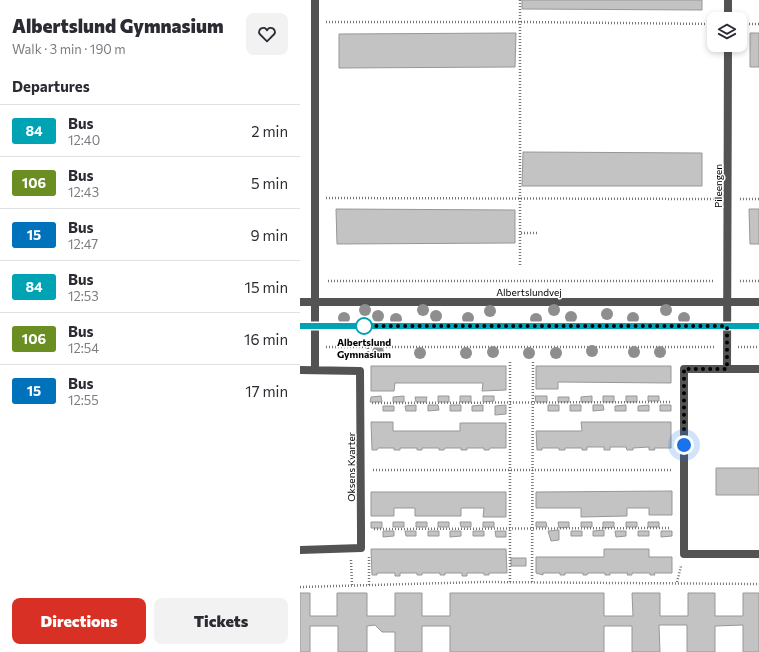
<!DOCTYPE html>
<html lang="en">
<head>
<meta charset="utf-8">
<style>
	body { margin:0; font-family:Commissioner,sans-serif; background:#f2f2f3; color:#2b2b33; height:100vh; display:flex; flex-direction:column; font-size:15px; white-space:nowrap }
	* { box-sizing:border-box; margin:0 }
	p { font-size:13px; color:#7c7c81 }
	.icon { flex:none; width:22px; height:22px; fill:none; stroke:currentColor; stroke-width:2; stroke-linecap:round; stroke-linejoin:round }
	.map { position:relative; flex:1; overflow:hidden }
	.details { display:flex; flex-direction:column; background:#fff; width:300px }
	.details>* { flex:none }
	.badge { padding:0 8px; border-radius:3px; font-size:14px; line-height:26px }
	.tools { position:absolute; left:407px; top:12px; display:grid; gap:8px }
	.tools a { display:grid; place-items:center; width:40px; height:40px; border-radius:8px; background:#fff; box-shadow:0 2px 6px #0003; font-size:20px }
	.you { position:absolute; width:20px; height:20px; margin:-10px; border:3px solid #fff; border-radius:50%; background:#1a73e8; box-shadow:0 0 0 6px #1a73e833 }
	.map>.badge { position:absolute; translate:-50% -50%; box-shadow:0 0 0 2px #fff }
	h2 { padding:0 12px; font-size:15px; line-height:36px }
	.round { display:grid; place-items:center; flex:none; width:42px; height:42px; border-radius:8px; background:#f2f2f3 }
	.overview { display:flex; align-items:center; justify-content:space-between; height:68px; padding:0 12px }
	h1 { font-size:19px; font-weight:800; line-height:30px }
	.primary-button { display:flex; gap:8px; margin-top:auto; padding:8px 12px }
	.primary-button a { flex:1; height:46px; border-radius:8px; background:#d93025; color:#fff; font-size:16px; font-weight:800; line-height:46px; text-align:center }
	.primary-button a+a { background:#f2f2f3; color:#2b2b33 }
	ul { padding:0; list-style:none }
	li { display:flex; align-items:center; gap:12px; height:52px; padding:0 12px; border-top:1px solid #e1e1e2 }
	li div { flex:1 }
	li b { display:block; font-size:15px }
	li em { font-style:normal }
	li .badge { min-width:44px; font-weight:700; text-align:center }
	main { display:flex; flex:1; min-height:0 }
	.map>svg:first-child { display:block }
	.building { fill:#c3c3c3; stroke:#979797 }
	.lines { fill:none; stroke-linecap:round; stroke-linejoin:round }
	.path { stroke:#757575; stroke-width:2.5; stroke-dasharray:1 2; stroke-linecap:butt }
	.minor { stroke:#535353; stroke-width:8 }
	.tertiary { stroke:#535353; stroke-width:8 }
	.tree { fill:#8e8e8e }
	.line-casing { stroke:#fff; stroke-width:9 }
	.line { stroke:#00a3b4; stroke-width:6 }
	.walk { stroke:#000; stroke-width:4; stroke-dasharray:0 7.2 }
	.stop-dot { fill:#fff; stroke:#00a3b4; stroke-width:2 }
	.labels { text-anchor:middle; dominant-baseline:central; stroke-width:3; stroke-linejoin:round; paint-order:stroke }
	.street-label { font-size:10px; fill:#000; stroke:#fff }
	.stop-label { font-size:10px; font-weight:bold; fill:#000; stroke:#fff }
</style>
</head>
<body>
<main>
<section class="details">
<div class="overview"><div><h1>Albertslund Gymnasium</h1><p>Walk · 3 min · 190 m</p></div><a class="round"><svg class="icon" aria-label="heart" viewBox="0 0 24 24"><path d="M12 20l-8-8c-3-5 5-10 8-4 3-6 11-1 8 4z"/></svg></a></div>
<h2>Departures</h2>
<ul>
<li><span class="badge" style="background:#00a3b4;color:#fff">84</span><div><b>Bus</b><p>12:40</p></div><em>2 min</em></li>
<li><span class="badge" style="background:#6b8e23;color:#fff">106</span><div><b>Bus</b><p>12:43</p></div><em>5 min</em></li>
<li><span class="badge" style="background:#0072bc;color:#fff">15</span><div><b>Bus</b><p>12:47</p></div><em>9 min</em></li>
<li><span class="badge" style="background:#00a3b4;color:#fff">84</span><div><b>Bus</b><p>12:53</p></div><em>15 min</em></li>
<li><span class="badge" style="background:#6b8e23;color:#fff">106</span><div><b>Bus</b><p>12:54</p></div><em>16 min</em></li>
<li><span class="badge" style="background:#0072bc;color:#fff">15</span><div><b>Bus</b><p>12:55</p></div><em>17 min</em></li>
</ul>
<div class="primary-button"><a>Directions</a><a>Tickets</a></div>
</section>
<div class="map">
<svg width="459" height="652" viewBox="0 0 459 652">
	<rect width="100%" height="100%" fill="#fff"/>
	<path class="building" d="M222,0H402V10L222,9Z
		M216,33L215,67L39,68V34Z
		M450,33H459V67H450Z
		M223,152L402,153V186H222Z
		M36,209L215,210V243L37,244Z
		M449,209H459V244H450Z
		M71,366H206V390L182,391L183,383H95L94,391H71Z
		M236,366H371V383L258,382V389H236Z
		M81,396L82,402H70L71,397Z
		M104,396V402H93V397Z
		M138,396H149V402H138Z
		M160,396H171V402H160Z
		M183,396H194V401L183,402Z
		M235,396H247V402H236Z
		M292,396V402H281V397Z
		M303,396H314V402H303Z
		M326,396H337V402H326Z
		M348,396H359V401H348Z
		M115,397H127L126,402H116Z
		M258,397H269V402H258Z
		M116,405V411H106L105,406Z
		M128,405H138L139,410L128,411Z
		M150,405H161V411H150Z
		M183,405V411H172V406Z
		M206,405V414L195,415V406Z
		M248,405H259V411H248Z
		M270,405H281V411H270Z
		M293,405H303L304,410L293,411Z
		M326,405V411H315V406Z
		M349,405V411H338V406Z
		M360,405H371V411H360Z
		M83,406H94V411H83Z
		M71,422H93V431H160V423H206V448H190L189,450H184V448H167V450H161V448H145L144,450H139V448H122V450H117V448H100V450H94V448H78L77,450H72Z
		M281,422H371V448H354L355,450H349V447L333,448V450H327L326,447H310V450H304V447H287V450H282V448H265V450H259V448H242V450H237L236,431H282Z
		M416,468H459V495H416Z
		M372,491V515H349V508H327V516L281,517V508H236V492Z
		M71,492H206V517H183L184,508H161V516H115V508H94V516H71Z
		M71,522H82V528H71Z
		M93,522H104V527H93Z
		M116,522H127V527H116Z
		M138,522H149V527H138Z
		M160,522H171V527H161Z
		M183,522H194V527H183Z
		M236,522H246L247,527H236Z
		M258,522H269V527L259,528Z
		M281,522H292V527H281Z
		M303,522H314V527L303,528Z
		M326,522H337V527H326Z
		M348,522H359V527H348Z
		M259,530V540L251,541L248,531Z
		M304,530V536H293V531Z
		M83,531H94V536L83,537Z
		M105,531H116V536H106Z
		M128,531H139V536H128Z
		M150,531H161V536L150,537Z
		M173,531H184V536H173Z
		M195,531H206V537H196Z
		M271,531H282V536H271Z
		M315,531H326V536L316,537Z
		M338,531H349V536H338Z
		M361,531H372V536L361,537Z
		M71,549H206L207,573H189V575H184V573H167V576H162V573H145V575H140V573H122V575H117V573H100V576H95V573H77V575H72Z
		M304,549H349V557H372V573H354L355,575H350V573H332V575H327L328,573H310V575H305V573H288L287,575H283V573H265V575H260V573H243V575L236,573V557H304Z
		M211,558H226V566H211Z
		M0,593H10V616H37V593H67V616H95V593H122V616H150V593H304V616H333L332,593H360V616H388V593H415V616H443V593H459V652H443V625L415,626V652H387V625H359L360,652H332V626H304V652H150V626H122V652H95V632H82L75,625L67,626V652H38V626H10V652H0Z"/>
	<g class="lines">
		<path class="path" d="M220,0V267
			M26,22H221L414,24
			M440,24H459
			M26,198L415,199
			M440,199H459
			M221,233H239
			M28,281H415
			M440,281H459
			M68,342V360
			M26,347H415
			M438,347H459
			M72,403L371,402
			M73,470H372
			M74,529L371,528
			M69,557V585
			M51,560L52,585
			M210,582V361
			M232,582L233,361
			M377,582L381,566
			M0,587L182,582L459,584"/>
		<path class="minor" d="M15,0V370
			M428,19V0
			M427,369L428,45
			M459,369H384V554H459
			M0,370L60,371L61,529V548L0,550"/>
		<path class="tertiary" d="M0,302H459
			M0,326H459"/>
	</g>
	<g class="tree">
		<circle cx="65" cy="310" r="6"/>
		<circle cx="123" cy="310" r="6"/>
		<circle cx="254" cy="310" r="6"/>
		<circle cx="366" cy="310" r="6"/>
		<circle cx="190" cy="311" r="6"/>
		<circle cx="307" cy="314" r="6"/>
		<circle cx="78" cy="316" r="6"/>
		<circle cx="136" cy="316" r="6"/>
		<circle cx="271" cy="317" r="6"/>
		<circle cx="44" cy="318" r="6"/>
		<circle cx="168" cy="318" r="6"/>
		<circle cx="333" cy="318" r="6"/>
		<circle cx="384" cy="318" r="6"/>
		<circle cx="96" cy="319" r="6"/>
		<circle cx="236" cy="319" r="6"/>
		<circle cx="292" cy="351" r="6"/>
		<circle cx="78" cy="352" r="6"/>
		<circle cx="193" cy="352" r="6"/>
		<circle cx="334" cy="352" r="6"/>
		<circle cx="360" cy="352" r="6"/>
		<circle cx="120" cy="353" r="6"/>
		<circle cx="166" cy="353" r="6"/>
		<circle cx="229" cy="353" r="6"/>
		<circle cx="256" cy="353" r="6"/>
	</g>
	<g class="lines">
		<defs>
			<path id="line" d="M0,326H459"/>
		</defs>
		<use href="#line" class="line-casing"/>
		<use href="#line" class="line"/>
		<path class="walk" d="M64,326H63H427V369H384V445"/>
	</g>
	<circle class="stop-dot" cx="64" cy="326" r="8"/>
	<g class="labels">
		<g class="street-label">
			<text transform="translate(418 186) rotate(-90)">Pileengen</text>
			<text x="229" y="292">Albertslundvej</text>
			<text transform="translate(51 467) rotate(-90)">Oksens Kvarter</text>
		</g>
		<g class="stop-label">
			<text x="64" y="342">Albertslund<tspan x="64" dy="12">Gymnasium</tspan></text>
		</g>
	</g>
</svg>
<div class="tools">
<a><svg class="icon" aria-label="layers" viewBox="0 0 24 24"><path d="M12 4l9 5-9 5-9-5zM3 14l9 5 9-5"/></svg></a>
</div>
<div class="you" style="left:384px;top:445px"></div>
</div>
</main>
</body>
</html>
